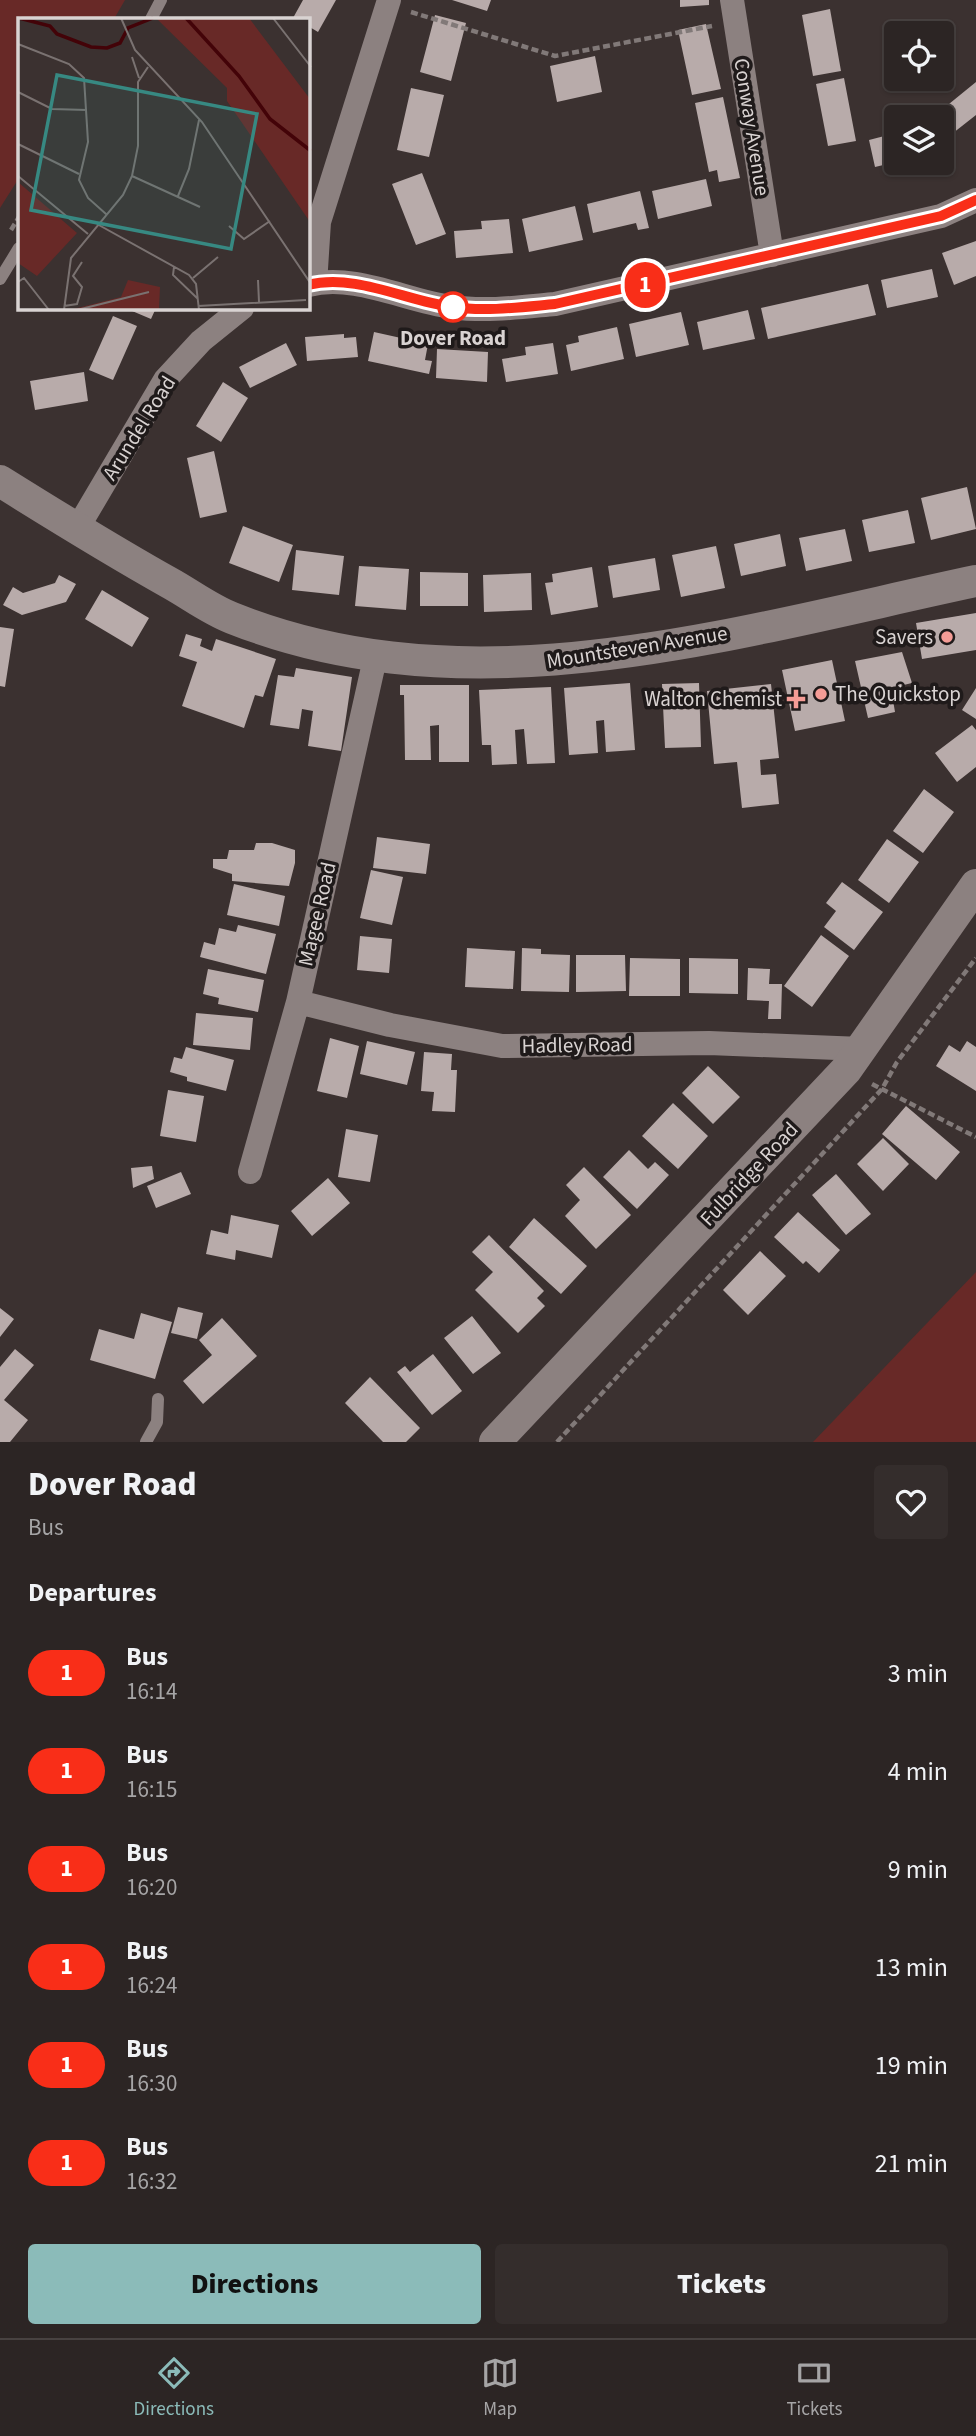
<!DOCTYPE html>
<html lang="en">
<head>
<meta charset="utf-8">
<style>
	body { margin:0; font-family:"Source Sans 3",sans-serif; background:#342d2c; color:#f1f3f6; height:100vh; display:flex; flex-direction:column; font-size:26px; white-space:nowrap }
	* { box-sizing:border-box; margin:0 }
	p { font-size:23px; color:#a6a5a6 }
	.icon { flex:none; width:38px; height:38px; fill:none; stroke:currentColor; stroke-width:2; stroke-linecap:round; stroke-linejoin:round }
	.map { position:relative; height:1442px; overflow:hidden }
	.sheet { display:flex; flex-direction:column; background:#2c2524; flex:1 }
	.sheet>* { flex:none }
	.badge { padding:0 14px; border-radius:23px; font-size:24px; line-height:46px }
	.buttons { position:absolute; left:884px; top:21px; display:grid; gap:14px }
	.buttons a { display:grid; place-items:center; width:70px; height:70px; border-radius:7px; background:#2c2524; box-shadow:0 2px 5px #0004,0 0 0 2px #484241; font-size:35px }
	.map>.badge { position:absolute; translate:-50% -50%; box-shadow:0 0 0 4px #fff }
	h2 { padding:0 28px; font-size:26px; line-height:63px }
	.round { display:grid; place-items:center; flex:none; width:74px; height:74px; border-radius:7px; background:#342d2c }
	.headline { display:flex; align-items:center; justify-content:space-between; height:119px; padding:0 28px }
	h1 { font-size:33px; font-weight:800; line-height:52px }
	.primary-button { display:flex; gap:14px; margin-top:auto; padding:14px 28px }
	.primary-button a { flex:1; height:80px; border-radius:7px; background:#8bbbb9; color:#111; font-size:28px; font-weight:800; line-height:80px; text-align:center }
	.primary-button a+a { background:#342d2c; color:#f1f3f6 }
	ul { padding:0; list-style:none }
	li { display:flex; align-items:center; gap:21px; height:98px; padding:0 28px }
	li div { flex:1 }
	li b { display:block; font-size:26px }
	li em { font-style:normal }
	li .badge { min-width:77px; font-weight:700; text-align:center }
	.dock { display:flex; justify-content:space-around; align-items:center; height:98px; border-top:2px solid #484241; background:#2c2524; font-size:19px; color:#a6a5a6 }
	.dock a { display:grid; justify-items:center; gap:4px }
	.dock .active { color:#8bbbb9 }
	.map>svg:first-child { display:block }
	.green { fill:#682927 }
	.building { fill:#b8abaa }
	.lines { fill:none; stroke-linecap:round; stroke-linejoin:round }
	.path { stroke:#817978; stroke-width:4.5; stroke-dasharray:7 3.5; stroke-linecap:butt }
	.service { stroke:#8c8180; stroke-width:12 }
	.minor { stroke:#8c8180; stroke-width:24 }
	.tertiary { stroke:#8c8180; stroke-width:32 }
	.line-casing { stroke:#fff; stroke-width:16 }
	.line { stroke:#f92e18; stroke-width:10 }
	.stop-dot { fill:#fff; stroke:#f92e18; stroke-width:3.5 }
	.poi-dot { fill:#f59c96; stroke:#1f1a1a; stroke-width:2.5 }
	.labels { text-anchor:middle; dominant-baseline:central; stroke-width:7; stroke-linejoin:round; paint-order:stroke }
	.street-label { font-size:21px; fill:#d9d3d2; stroke:#1f1a1a }
	.stop-label { font-size:21px; font-weight:bold; fill:#d9d3d2; stroke:#1f1a1a }
	.poi-label { font-size:21px; fill:#d9d3d2; stroke:#1f1a1a; text-anchor:end }
	.inset-river { fill:none; stroke:#430308; stroke-width:3.5 }
	.inset-road { fill:none; stroke:#7a7271; stroke-width:2 }
	.view { fill:#378982; fill-opacity:0.15; stroke:#378982; stroke-width:3.5 }
	.inset-edge { fill:none; stroke:#d9d3d2; stroke-width:3.5 }
</style>
</head>
<body>
<div class="map">
<svg width="976" height="1442" viewBox="0 0 976 1442">
	<rect width="100%" height="100%" fill="#3b3130"/>
	<path class="green" d="M0,0H125L114,19H19V178L0,208Z
		M976,1272V1442H813Z"/>
	<path class="building" d="M303,0H336L318,32L308,26V19L293,18Z
		M452,0H491L487,11Z
		M680,0H709V5L680,7Z
		M830,9L841,71L813,76L802,15Z
		M435,15L466,23L451,81L420,72Z
		M706,24L721,89L692,95L678,30Z
		M595,56L602,92L557,102L550,66Z
		M844,78L856,141L828,146L816,84Z
		M976,82V115L948,137L942,129V117H933Z
		M411,88L444,95L429,157L397,150Z
		M723,97L740,178L719,182L717,170L709,172L695,103Z
		M896,133V162L875,167L869,140Z
		M422,173L446,234L416,245L392,184Z
		M706,179L712,206L658,219L652,191Z
		M640,191L649,228L638,230L636,223L593,233L587,204Z
		M575,206L583,240L529,252L522,219Z
		M509,219L513,253L456,258L454,231L482,229L481,221Z
		M976,241V276L954,285L942,253Z
		M932,269L938,297L887,308L881,280Z
		M868,284L876,315L768,339L761,308Z
		M125,308H156L151,319Z
		M748,310L755,339L703,350L697,322Z
		M681,312L689,345L636,357L629,324Z
		M113,316L137,326L113,380L89,370Z
		M617,327L624,359L571,371L566,345L579,342L578,336Z
		M374,332L428,344L425,360L432,361L429,374L368,361Z
		M344,334V338L356,337L358,357L307,361L305,337Z
		M286,343L297,365L250,388L239,367Z
		M553,343L558,374L506,382L502,359L526,355L525,347Z
		M437,349L488,352L487,382L436,378Z
		M84,372L88,401L35,410L30,381Z
		M223,382L248,398L221,442L196,426Z
		M214,451L227,512L200,518L187,458Z
		M967,487L976,529L931,540L921,498Z
		M908,510L915,543L869,552L862,520Z
		M243,526L293,545L279,582L229,563Z
		M845,529L852,561L806,571L799,538Z
		M780,534L786,566L741,576L734,544Z
		M716,546L725,588L681,597L672,555Z
		M296,550L344,556L339,595L292,590Z
		M655,558L660,590L613,598L608,566Z
		M359,566L409,569L406,610L355,606Z
		M592,567L598,607L551,615L545,583L553,582L552,574Z
		M420,572L468,573V606H420Z
		M531,573L532,610L484,612L483,575Z
		M59,575L76,584L66,602L22,615L3,605L13,587L23,593L55,583Z
		M102,590L149,618L132,647L85,619Z
		M976,613V650L922,659L916,623Z
		M0,627L14,629L5,687L0,686Z
		M186,634L202,639L200,646L212,651L216,639L276,659L263,697L255,695L244,728L182,706L197,662L179,656Z
		M902,652L912,683L891,688L895,712L868,718L855,661Z
		M832,660L845,721L795,731L782,670Z
		M296,668L352,677L341,751L308,746L313,711L302,709L299,729L270,725L278,675L294,677Z
		M630,683L635,750L606,752L604,720L596,721L598,753L569,755L564,688Z
		M699,683L701,747L665,748L662,684Z
		M771,684L779,758L760,760L761,775L776,774L779,804L742,808L737,762L714,764L707,691Z
		M400,685H469V762H439V725L430,726L431,760H405L404,695H400Z
		M551,687L555,763L527,764L524,729L515,730L517,764L492,765L491,745H482L479,690Z
		M976,688V719L962,710Z
		M972,725L976,730V767L957,782L935,753Z
		M924,789L954,812L923,853L893,831Z
		M377,837L430,844L426,874L373,868Z
		M887,839L919,862L889,903L858,880Z
		M256,843H272L295,850V863L289,886L232,881V874L213,868V859H227L229,850H254Z
		M371,870L403,877L392,925L360,918Z
		M842,882L883,912L854,950L824,927L836,911L826,903Z
		M234,884L285,896L279,926L227,915Z
		M238,925L276,934L266,974L200,957L204,942L215,945L219,928L236,932Z
		M821,935L849,956L812,1007L784,986Z
		M360,936L392,939L389,973L357,970Z
		M467,948L515,951L513,989L465,987Z
		M522,948L541,949V954L570,955L569,992L521,991Z
		M576,955H625L626,991L576,992Z
		M630,958L680,959V996H629Z
		M689,958L738,959V994L689,993Z
		M748,968L770,969L769,984H782L781,1019H768L769,1001L747,1000Z
		M208,969L264,980L258,1012L218,1004L219,998L203,994Z
		M196,1013L253,1018L250,1050L193,1045Z
		M330,1038L359,1046L347,1098L317,1091Z
		M367,1041L415,1052L407,1085L360,1074Z
		M967,1041L976,1047V1091L936,1066L949,1045L960,1052Z
		M186,1047L234,1060L226,1091L187,1081V1077L170,1072L174,1057L182,1059Z
		M424,1052L452,1054L451,1070H457L455,1112L432,1111L434,1092L421,1091Z
		M708,1066L740,1097L713,1124L682,1093Z
		M168,1090L204,1096L196,1142L160,1136Z
		M673,1103L708,1136L678,1169L642,1136Z
		M906,1106L960,1152L936,1180L882,1134Z
		M346,1129L378,1135L370,1182L338,1177Z
		M883,1138L909,1164L883,1191L857,1164Z
		M629,1150L648,1169L655,1162L669,1175L637,1209L603,1177Z
		M152,1166L154,1179L133,1188L131,1168Z
		M584,1167L631,1215L596,1249L565,1216L580,1200L566,1185Z
		M181,1172L191,1194L156,1208L147,1186Z
		M836,1174L871,1214L846,1235L812,1195Z
		M328,1178L350,1203L312,1236L291,1211Z
		M798,1212L840,1250L819,1273L806,1261L803,1264L774,1237Z
		M231,1215L279,1225L272,1258L236,1250L235,1260L206,1254L211,1230L228,1234Z
		M534,1218L587,1266L561,1294L509,1247Z
		M489,1235L544,1291L537,1298L545,1306L518,1333L475,1290L493,1272L472,1252Z
		M760,1251L786,1276L748,1315L723,1290Z
		M178,1307L203,1313L197,1339L171,1333Z
		M0,1308L14,1319L0,1337Z
		M141,1313L172,1322L155,1379L90,1360L99,1329L134,1339Z
		M472,1316L501,1353L473,1374L444,1338Z
		M222,1318L257,1356L203,1404L183,1381L212,1355L199,1340Z
		M15,1349L34,1365L4,1400L28,1420L10,1442H0V1367Z
		M433,1354L462,1391L432,1415L397,1372L405,1366L410,1372Z
		M370,1377L420,1428L406,1442H383L345,1403Z"/>
	<g class="lines">
		<path class="path" d="M411,12L555,56L712,26
			M11,230L19,217
			M872,1084L976,1137
			M557,1442L882,1089L897,1062L976,958"/>
		<path class="service" d="M151,19L161,0
			M0,279L19,248
			M146,1442L157,1422L158,1399"/>
		<path class="minor" d="M732,0L772,255
			M315,284L319,222L389,0
			M308,285C355,273 406,301 452,307C486,312 522,307 555,304L941,216L976,200
			M77,529L165,380L201,341L242,308
			M298,1002L390,1025L502,1046L709,1043L862,1049
			M250,1172L298,1002L376,654"/>
		<path class="tertiary" d="M0,481C56,516 111,550 168,582C190,594 209,609 232,618C473,714 735,632 976,581
			M495,1442L846,1070L976,885"/>
	</g>
	<g class="lines">
		<defs>
			<path id="line" d="M308,285C355,273 406,301 452,307C486,312 522,307 555,304L941,216L976,200"/>
		</defs>
		<use href="#line" class="line-casing"/>
		<use href="#line" class="line"/>
	</g>
	<circle class="stop-dot" cx="453" cy="307" r="14"/>
	<g class="poi-dot">
		<circle cx="947" cy="637" r="7"/>
		<circle cx="821" cy="694" r="7"/>
		<path d="M792.5 688.5h7v7h7v7h-7v7h-7v-7h-7v-7h7z"/>
	</g>
	<g class="labels">
		<g class="street-label">
			<text transform="translate(752 127) rotate(81)">Conway Avenue</text>
			<text transform="translate(139 428) rotate(-58)">Arundel Road</text>
			<text transform="translate(637 647) rotate(-9)">Mountsteven Avenue</text>
			<text transform="translate(317 914) rotate(-77)">Magee Road</text>
			<text transform="translate(577 1045) rotate(-1)">Hadley Road</text>
			<text transform="translate(749 1174) rotate(-47)">Fulbridge Road</text>
		</g>
		<g class="stop-label">
			<text x="453" y="338">Dover Road</text>
		</g>
		<g class="poi-label">
			<text x="933" y="637">Savers</text>
			<text x="835" y="694" text-anchor="start">The Quickstop</text>
			<text x="782" y="699">Walton Chemist</text>
		</g>
	</g>
	<g transform="translate(18 18)">
		<rect width="292" height="292" fill="#3b3130"/>
		<path d="M138,0H231L292,81V204L209,83V70ZM0,164L59,215L19,258L0,245ZM110,262L142,269L141,291L149,292H52L103,279Z" fill="#682927"/>
		<path class="inset-river" d="M1,0L32,8L39,16L73,29L89,30L102,25L110,10L135,0M168,0L221,58L252,101L293,133"/>
		<path class="inset-road" d="M103,0L117,32L184,104L293,266M255,0L293,49M0,26L51,46L66,60L70,124L61,162L70,180L88,196M114,39L121,60M0,74L34,91L69,92M0,126L61,156M0,158L70,216M114,158L182,189M160,178L171,151L181,102M79,206L171,257L178,266L181,292M211,208L226,221L252,203M156,249L155,257L180,281M175,260L200,239M240,262L241,284M0,264L6,260L31,292M46,288L59,286L64,269L55,258L64,244M180,288L288,282M46,292L53,240L105,177L114,158L120,128V64L130,49M59,292L131,274"/>
		<path class="view" d="M39,57L239,96L213,231L13,192Z"/>
		<rect width="292" height="292" class="inset-edge"/>
	</g>
</svg>
<div class="buttons">
<a><svg class="icon" aria-label="locate" viewBox="0 0 24 24"><circle cx="12" cy="12" r="6"/><path d="M12 2v4M12 18v4M2 12h4M18 12h4"/></svg></a>
<a><svg class="icon" aria-label="layers" viewBox="0 0 24 24"><path d="M12 4l9 5-9 5-9-5zM3 14l9 5 9-5"/></svg></a>
</div>
<b class="badge" style="left:645px;top:285px;background:#f92e18;color:#fff">1</b>
</div>
<section class="sheet">
<div class="headline"><div><h1>Dover Road</h1><p>Bus</p></div><a class="round"><svg class="icon" aria-label="heart" viewBox="0 0 24 24"><path d="M12 20l-8-8c-3-5 5-10 8-4 3-6 11-1 8 4z"/></svg></a></div>
<h2>Departures</h2>
<ul>
<li><span class="badge" style="background:#f92e18;color:#fff">1</span><div><b>Bus</b><p>16:14</p></div><em>3 min</em></li>
<li><span class="badge" style="background:#f92e18;color:#fff">1</span><div><b>Bus</b><p>16:15</p></div><em>4 min</em></li>
<li><span class="badge" style="background:#f92e18;color:#fff">1</span><div><b>Bus</b><p>16:20</p></div><em>9 min</em></li>
<li><span class="badge" style="background:#f92e18;color:#fff">1</span><div><b>Bus</b><p>16:24</p></div><em>13 min</em></li>
<li><span class="badge" style="background:#f92e18;color:#fff">1</span><div><b>Bus</b><p>16:30</p></div><em>19 min</em></li>
<li><span class="badge" style="background:#f92e18;color:#fff">1</span><div><b>Bus</b><p>16:32</p></div><em>21 min</em></li>
</ul>
<div class="primary-button"><a>Directions</a><a>Tickets</a></div>
</section>
<nav class="dock">
<a class="active"><svg class="icon" aria-label="directions" viewBox="0 0 24 24"><path d="M12 3l9 9-9 9-9-9zM9 14v-3h6M13 9l2 2-2 2"/></svg>Directions</a>
<a><svg class="icon" aria-label="map" viewBox="0 0 24 24"><path d="M3 6l6-2 6 2 6-2v14l-6 2-6-2-6 2zM9 4v14M15 6v14"/></svg>Map</a>
<a><svg class="icon" aria-label="tickets" viewBox="0 0 24 24"><path d="M3 7h18v10H3zM15 7v10"/></svg>Tickets</a>
</nav>
</body>
</html>
